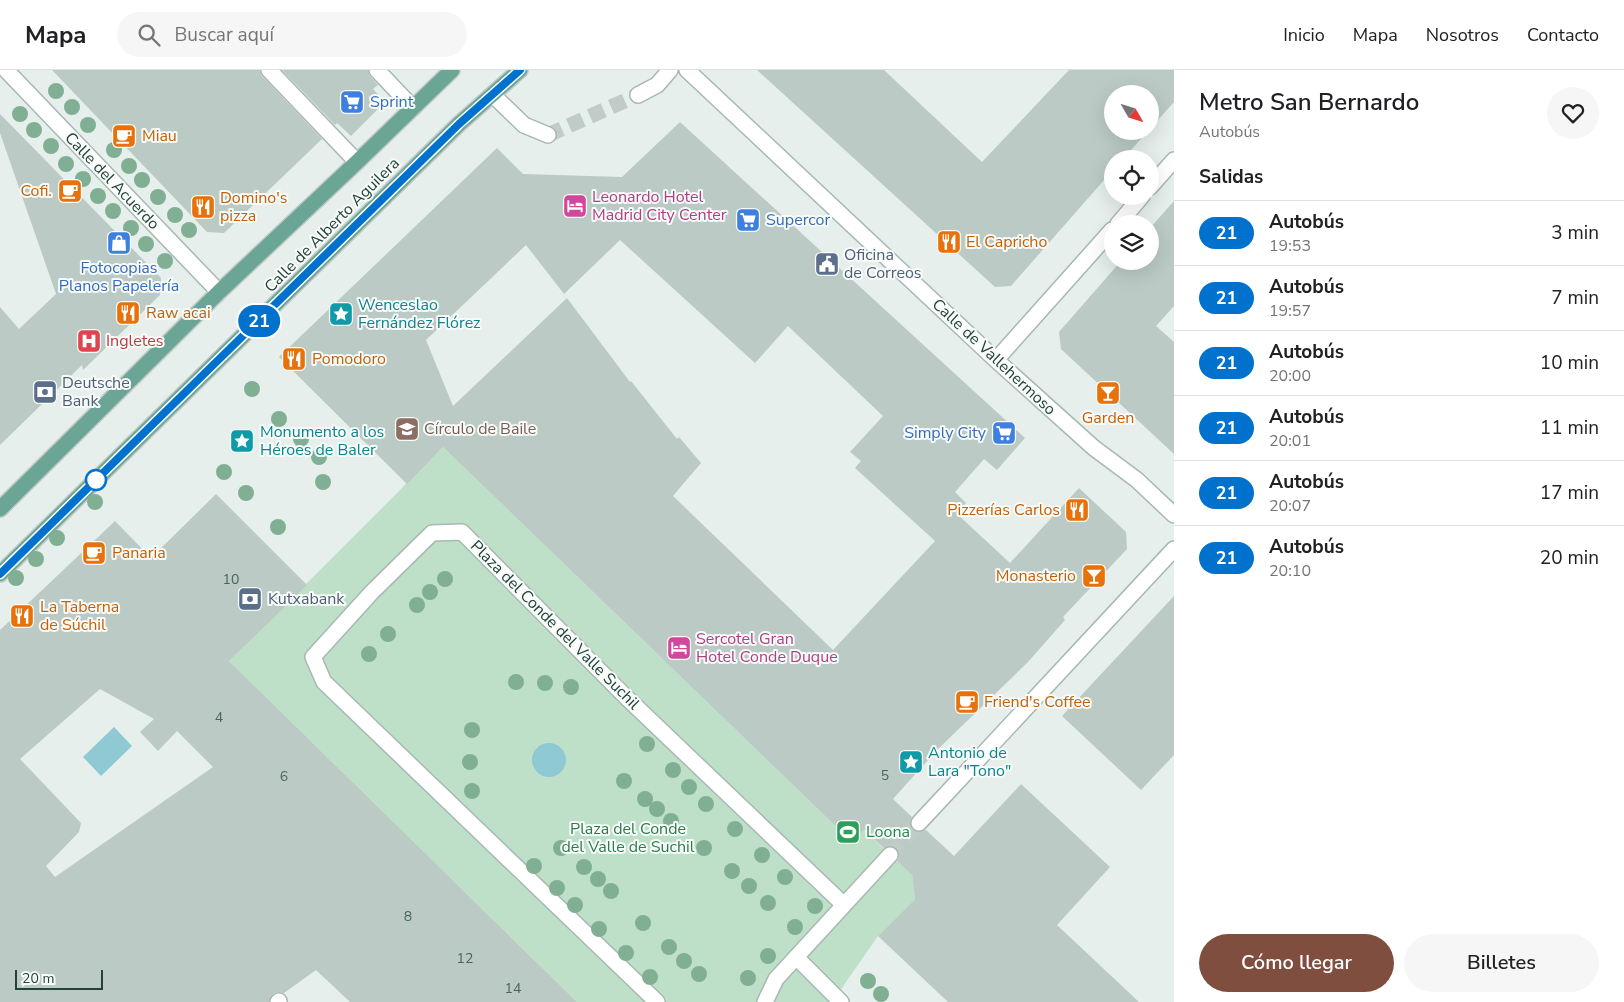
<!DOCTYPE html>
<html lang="es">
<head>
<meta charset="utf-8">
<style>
	body { margin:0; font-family:"Nunito Sans",sans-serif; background:#f6f6f6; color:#202124; height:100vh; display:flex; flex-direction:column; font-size:19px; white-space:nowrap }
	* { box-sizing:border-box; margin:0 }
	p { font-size:16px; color:#757577 }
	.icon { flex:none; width:28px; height:28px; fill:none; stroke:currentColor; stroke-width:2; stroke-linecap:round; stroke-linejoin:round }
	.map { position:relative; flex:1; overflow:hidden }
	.panel { display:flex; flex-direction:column; background:#fff; width:450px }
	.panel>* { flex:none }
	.badge { padding:0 10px; border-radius:16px; font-size:18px; line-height:32px }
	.needle { width:32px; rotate:129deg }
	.controls { position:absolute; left:1104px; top:15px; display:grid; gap:10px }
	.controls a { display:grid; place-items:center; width:55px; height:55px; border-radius:50%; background:#fff; box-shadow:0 5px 20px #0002; font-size:25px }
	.scale { position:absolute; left:15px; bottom:12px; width:88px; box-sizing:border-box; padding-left:5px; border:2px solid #24423a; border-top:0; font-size:14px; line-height:18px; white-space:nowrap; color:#24423a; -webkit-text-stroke:4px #f7fbf9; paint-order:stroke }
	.map>.badge { position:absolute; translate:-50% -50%; box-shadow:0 0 0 2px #fff }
	h2 { padding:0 25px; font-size:19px; line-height:45px }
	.round { display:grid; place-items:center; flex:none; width:52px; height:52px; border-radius:26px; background:#f6f6f6 }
	.overview { display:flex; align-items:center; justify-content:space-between; height:85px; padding:0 25px }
	h1 { font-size:24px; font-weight:600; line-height:38px }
	.cta { display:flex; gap:10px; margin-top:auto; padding:10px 25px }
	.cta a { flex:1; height:58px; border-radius:30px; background:#7f4e3f; color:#fff; font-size:20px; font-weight:600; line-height:58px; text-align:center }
	.cta a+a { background:#f6f6f6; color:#202124 }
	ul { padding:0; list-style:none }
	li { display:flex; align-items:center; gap:15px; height:65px; padding:0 25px; border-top:1px solid #e0e0e0 }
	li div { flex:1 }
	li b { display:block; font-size:19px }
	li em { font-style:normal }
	li .badge { min-width:55px; font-weight:700; text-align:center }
	header { display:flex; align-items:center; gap:30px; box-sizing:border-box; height:70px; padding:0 25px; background:#fff; border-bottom:1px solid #e0e0e0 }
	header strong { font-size:24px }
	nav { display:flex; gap:28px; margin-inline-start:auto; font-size:18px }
	.search { width:350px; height:45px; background:#f6f6f6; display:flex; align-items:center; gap:12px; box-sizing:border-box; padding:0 18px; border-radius:28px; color:#757577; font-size:19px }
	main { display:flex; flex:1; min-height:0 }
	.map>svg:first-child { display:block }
	.green { fill:#bfe0c8 }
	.water { fill:#8ec9d4 }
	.building { fill:#bbcac4; fill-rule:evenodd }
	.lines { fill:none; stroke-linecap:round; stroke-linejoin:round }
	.minor-tunnel { stroke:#bfccc8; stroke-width:15; stroke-dasharray:15 8; stroke-linecap:butt }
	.minor-casing { stroke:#a8b8b2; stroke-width:18 }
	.major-casing { stroke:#c2cac8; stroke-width:18 }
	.minor { stroke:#fff; stroke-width:15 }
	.major { stroke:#6aa596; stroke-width:15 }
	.tree { fill:#80af93 }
	.line-casing { stroke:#fff; stroke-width:11 }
	.line { stroke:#0072ce; stroke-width:8 }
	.stop-dot { fill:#fff; stroke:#0072ce; stroke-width:2.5 }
	.labels { text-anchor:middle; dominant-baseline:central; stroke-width:4; stroke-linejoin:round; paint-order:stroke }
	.number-label { font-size:14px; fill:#4a645c }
	.shop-label { font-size:16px; fill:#366cbe; stroke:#f7fbf9; text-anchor:start }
	.food-label { font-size:16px; fill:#c56008; stroke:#f7fbf9; text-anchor:start }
	.street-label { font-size:16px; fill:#24423a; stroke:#f7fbf9 }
	.hotel-label { font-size:16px; fill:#b23c85; stroke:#f7fbf9; text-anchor:start }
	.service-label { font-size:16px; fill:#4e5e75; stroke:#f7fbf9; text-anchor:start }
	.culture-label { font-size:16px; fill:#0d838f; stroke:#f7fbf9; text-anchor:start }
	.health-label { font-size:16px; fill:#be3a42; stroke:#f7fbf9; text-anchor:start }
	.education-label { font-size:16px; fill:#785e54; stroke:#f7fbf9; text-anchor:start }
	.park-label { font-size:16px; fill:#2d7a4b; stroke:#f7fbf9 }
	.leisure-label { font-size:16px; fill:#27864d; stroke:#f7fbf9; text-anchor:start }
</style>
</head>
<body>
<header>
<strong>Mapa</strong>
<div class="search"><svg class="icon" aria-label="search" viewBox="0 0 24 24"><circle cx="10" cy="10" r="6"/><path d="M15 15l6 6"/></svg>Buscar aquí</div>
<nav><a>Inicio</a><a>Mapa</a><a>Nosotros</a><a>Contacto</a></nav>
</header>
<main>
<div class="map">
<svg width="1174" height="932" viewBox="0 0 1174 932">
	<rect width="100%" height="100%" fill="#e6efeb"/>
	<path class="green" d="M443,377L852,772L864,760L912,805L915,829L878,866L832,932H577L229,591Z"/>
	<path class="water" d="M114,657L132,676L101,706L83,687Z
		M532 690a17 17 0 1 1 34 0a17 17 0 1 1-34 0Z"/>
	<path class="building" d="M52,0H260L262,6L322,69L224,163L207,162Z
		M282,0H368L370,6L378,15L373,19L385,32L351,66L337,53L335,55Z
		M757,0H884L982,92L1069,0H1174V32L1150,59V24H1112V61H1148L1123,89H1112V101L1011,216L995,217Z
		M0,44L161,208L160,225L83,300L82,295L0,375V237L19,259L56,224L0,63Z
		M680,52L1025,368L997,400L984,389L955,422L966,433L956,443L1010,493L1079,418L1126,462L1127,479L1063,547L1065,550L1028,592L937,680L893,729L912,747L910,751L912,759L917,762L926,760L954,786L1021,714L1110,797L1057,855L1139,932H948L878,866L915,829L912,805L897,791L899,787L897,778L892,776L884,778L864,760L852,772L443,377L407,414L279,287L497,78L523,104L622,107ZM620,170L755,293L788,256L883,346L850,382L861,391L855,398L935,471L833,580L673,426L701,393L679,367L677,369L631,311L630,312L567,228L453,336L426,270L526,175L564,224Z
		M1174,131V236L1156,256L1174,272V384L1061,279L1059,262L1121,191H1150V158Z
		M216,424L307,515L229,591L577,932H350L316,900L284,923L277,922L273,924L269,932H0V560L115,451L151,488ZM100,619L154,649L140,662L158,681L177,661L213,697L55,807L46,796L79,762L81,753L20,689Z
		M1174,526V685L1141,720L1062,646Z"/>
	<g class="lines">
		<path class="minor-tunnel" d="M548,65L638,25
			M890,785L919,753"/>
		<defs>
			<path id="minor" d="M6,0L219,222
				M269,0L357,92
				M377,0L413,38
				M687,0L996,290L1094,378L1137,410L1174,445
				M493,25L524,55L548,65
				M638,25L657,15L670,0
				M1150,117L1174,90
				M1118,154L1142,126
				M996,290L1112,160
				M919,753L1174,479
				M796,887L841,932
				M278,932L279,931
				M657,932L324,612L313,587L372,522L432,463L462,462L626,627L844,835
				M765,932L776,909L890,785"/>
			<path id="major" d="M0,439L219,222L357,92L452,0
				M0,504L459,54L520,0"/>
		</defs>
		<use href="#minor" class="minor-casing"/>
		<use href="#major" class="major-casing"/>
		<use href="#minor" class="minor"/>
		<use href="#major" class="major"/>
	</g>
	<g class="tree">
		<circle cx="56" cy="21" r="8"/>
		<circle cx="72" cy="37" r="8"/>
		<circle cx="20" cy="44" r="8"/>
		<circle cx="88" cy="55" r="8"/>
		<circle cx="34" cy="60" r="8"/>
		<circle cx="51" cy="76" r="8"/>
		<circle cx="114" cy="80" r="8"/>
		<circle cx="66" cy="94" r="8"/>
		<circle cx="129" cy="96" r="8"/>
		<circle cx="83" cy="109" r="8"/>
		<circle cx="142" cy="110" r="8"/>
		<circle cx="98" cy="126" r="8"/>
		<circle cx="158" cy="127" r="8"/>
		<circle cx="113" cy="141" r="8"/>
		<circle cx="175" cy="145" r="8"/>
		<circle cx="131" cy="158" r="8"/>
		<circle cx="189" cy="160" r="8"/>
		<circle cx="146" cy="174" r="8"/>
		<circle cx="165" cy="191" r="8"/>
		<circle cx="252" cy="319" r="8"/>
		<circle cx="279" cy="349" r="8"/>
		<circle cx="301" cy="369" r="8"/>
		<circle cx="319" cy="387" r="8"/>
		<circle cx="224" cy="402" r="8"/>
		<circle cx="323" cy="412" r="8"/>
		<circle cx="246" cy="423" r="8"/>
		<circle cx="95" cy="432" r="8"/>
		<circle cx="278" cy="457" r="8"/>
		<circle cx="57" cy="468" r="8"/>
		<circle cx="36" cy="489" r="8"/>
		<circle cx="16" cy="508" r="8"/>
		<circle cx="445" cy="509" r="8"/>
		<circle cx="430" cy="522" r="8"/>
		<circle cx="417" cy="535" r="8"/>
		<circle cx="388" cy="564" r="8"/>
		<circle cx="369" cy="584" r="8"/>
		<circle cx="516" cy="612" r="8"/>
		<circle cx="545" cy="613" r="8"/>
		<circle cx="571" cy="617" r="8"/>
		<circle cx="472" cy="660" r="8"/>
		<circle cx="647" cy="674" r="8"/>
		<circle cx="470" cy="692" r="8"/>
		<circle cx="673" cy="700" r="8"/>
		<circle cx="624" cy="711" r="8"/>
		<circle cx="689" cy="717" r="8"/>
		<circle cx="472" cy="721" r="8"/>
		<circle cx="645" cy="729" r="8"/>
		<circle cx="706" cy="734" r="8"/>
		<circle cx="657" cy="739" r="8"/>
		<circle cx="671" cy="751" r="8"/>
		<circle cx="735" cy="759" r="8"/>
		<circle cx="561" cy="778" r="8"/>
		<circle cx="704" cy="778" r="8"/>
		<circle cx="762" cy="785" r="8"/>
		<circle cx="534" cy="796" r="8"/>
		<circle cx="584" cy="797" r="8"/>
		<circle cx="732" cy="801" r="8"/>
		<circle cx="785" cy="807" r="8"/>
		<circle cx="598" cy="809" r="8"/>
		<circle cx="749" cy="816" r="8"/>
		<circle cx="557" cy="818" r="8"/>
		<circle cx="611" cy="821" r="8"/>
		<circle cx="768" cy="833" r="8"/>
		<circle cx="575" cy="835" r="8"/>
		<circle cx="815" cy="836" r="8"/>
		<circle cx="643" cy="853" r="8"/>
		<circle cx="795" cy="857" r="8"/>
		<circle cx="599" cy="859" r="8"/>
		<circle cx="669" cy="877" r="8"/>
		<circle cx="626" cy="883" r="8"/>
		<circle cx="768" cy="886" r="8"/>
		<circle cx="684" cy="891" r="8"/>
		<circle cx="699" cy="904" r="8"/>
		<circle cx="650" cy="907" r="8"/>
		<circle cx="748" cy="908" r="8"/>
		<circle cx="868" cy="911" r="8"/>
		<circle cx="881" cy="924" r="8"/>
	</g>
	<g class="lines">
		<defs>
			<path id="line" d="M0,504L459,54L520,0"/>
		</defs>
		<use href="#line" class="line-casing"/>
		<use href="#line" class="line"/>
	</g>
	<defs>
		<symbol id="supermarket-square" viewBox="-11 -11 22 22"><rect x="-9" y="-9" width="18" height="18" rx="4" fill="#3f7fe0" stroke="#f7fbf9"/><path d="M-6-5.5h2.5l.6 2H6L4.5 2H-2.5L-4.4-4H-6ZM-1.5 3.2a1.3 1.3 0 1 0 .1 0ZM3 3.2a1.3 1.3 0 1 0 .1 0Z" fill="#fff"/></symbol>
		<symbol id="cafe-square" viewBox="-11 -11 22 22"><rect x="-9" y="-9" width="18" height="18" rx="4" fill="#e8710a" stroke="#f7fbf9"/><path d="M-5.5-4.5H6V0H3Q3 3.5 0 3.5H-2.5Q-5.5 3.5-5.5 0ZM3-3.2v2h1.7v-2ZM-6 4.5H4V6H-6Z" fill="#fff"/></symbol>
		<symbol id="hotel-square" viewBox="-11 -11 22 22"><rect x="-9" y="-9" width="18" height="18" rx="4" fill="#d1479c" stroke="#f7fbf9"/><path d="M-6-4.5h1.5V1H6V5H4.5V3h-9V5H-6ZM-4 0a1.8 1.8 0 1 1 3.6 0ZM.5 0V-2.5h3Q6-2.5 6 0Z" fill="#fff"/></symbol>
		<symbol id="restaurant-square" viewBox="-11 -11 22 22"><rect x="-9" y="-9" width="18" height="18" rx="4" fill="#e8710a" stroke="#f7fbf9"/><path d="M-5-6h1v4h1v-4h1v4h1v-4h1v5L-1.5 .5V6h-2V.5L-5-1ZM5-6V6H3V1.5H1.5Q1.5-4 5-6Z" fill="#fff"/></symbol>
		<symbol id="shop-square" viewBox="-11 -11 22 22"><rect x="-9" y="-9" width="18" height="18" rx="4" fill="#3f7fe0" stroke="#f7fbf9"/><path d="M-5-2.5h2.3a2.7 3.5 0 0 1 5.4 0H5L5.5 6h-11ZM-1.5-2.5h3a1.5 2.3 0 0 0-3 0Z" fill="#fff"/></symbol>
		<symbol id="civic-square" viewBox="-11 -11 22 22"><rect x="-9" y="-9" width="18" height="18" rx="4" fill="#5c6f8a" stroke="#f7fbf9"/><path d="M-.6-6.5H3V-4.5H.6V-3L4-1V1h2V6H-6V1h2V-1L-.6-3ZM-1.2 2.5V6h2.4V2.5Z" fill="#fff"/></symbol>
		<symbol id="sight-square" viewBox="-11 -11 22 22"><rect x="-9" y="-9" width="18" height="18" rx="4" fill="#0f9aa8" stroke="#f7fbf9"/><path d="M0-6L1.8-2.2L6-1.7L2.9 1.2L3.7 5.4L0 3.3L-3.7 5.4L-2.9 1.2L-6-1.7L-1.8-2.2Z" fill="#fff"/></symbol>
		<symbol id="hospital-square" viewBox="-11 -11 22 22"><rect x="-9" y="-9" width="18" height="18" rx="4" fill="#e0444e" stroke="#f7fbf9"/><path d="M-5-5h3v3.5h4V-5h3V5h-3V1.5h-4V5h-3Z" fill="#fff"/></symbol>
		<symbol id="bank-square" viewBox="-11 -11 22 22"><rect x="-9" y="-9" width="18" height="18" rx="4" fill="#5c6f8a" stroke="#f7fbf9"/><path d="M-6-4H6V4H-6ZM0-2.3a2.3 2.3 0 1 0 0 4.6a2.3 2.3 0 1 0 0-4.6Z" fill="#fff"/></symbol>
		<symbol id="bar-square" viewBox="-11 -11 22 22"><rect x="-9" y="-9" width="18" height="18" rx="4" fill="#e8710a" stroke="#f7fbf9"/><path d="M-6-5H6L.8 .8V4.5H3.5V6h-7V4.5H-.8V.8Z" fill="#fff"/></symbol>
		<symbol id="university-square" viewBox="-11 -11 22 22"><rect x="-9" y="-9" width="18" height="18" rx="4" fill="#8d6e63" stroke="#f7fbf9"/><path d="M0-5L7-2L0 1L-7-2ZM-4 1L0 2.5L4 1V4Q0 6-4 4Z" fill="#fff"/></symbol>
		<symbol id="stadium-square" viewBox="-11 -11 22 22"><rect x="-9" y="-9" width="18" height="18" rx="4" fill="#2e9e5b" stroke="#f7fbf9"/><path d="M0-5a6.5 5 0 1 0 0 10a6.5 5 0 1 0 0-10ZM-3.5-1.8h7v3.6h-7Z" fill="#fff"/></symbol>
	</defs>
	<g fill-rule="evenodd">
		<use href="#supermarket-square" x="338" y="18" width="28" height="28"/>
		<use href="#cafe-square" x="110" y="52" width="28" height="28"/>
		<use href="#cafe-square" x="56" y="107" width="28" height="28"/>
		<use href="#hotel-square" x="561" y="122" width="28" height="28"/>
		<use href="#restaurant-square" x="189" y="123" width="28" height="28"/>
		<use href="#supermarket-square" x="734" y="136" width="28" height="28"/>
		<use href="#restaurant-square" x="935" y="158" width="28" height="28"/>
		<use href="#shop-square" x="105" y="159" width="28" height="28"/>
		<use href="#civic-square" x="813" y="180" width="28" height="28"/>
		<use href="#restaurant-square" x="114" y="229" width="28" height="28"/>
		<use href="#sight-square" x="327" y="230" width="28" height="28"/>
		<use href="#hospital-square" x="75" y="257" width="28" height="28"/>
		<use href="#restaurant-square" x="280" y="275" width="28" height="28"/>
		<use href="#bank-square" x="31" y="308" width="28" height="28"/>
		<use href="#bar-square" x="1094" y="309" width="28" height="28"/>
		<use href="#university-square" x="393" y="345" width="28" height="28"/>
		<use href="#supermarket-square" x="990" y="349" width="28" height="28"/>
		<use href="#sight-square" x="228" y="357" width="28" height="28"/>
		<use href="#restaurant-square" x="1063" y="426" width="28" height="28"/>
		<use href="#cafe-square" x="80" y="469" width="28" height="28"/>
		<use href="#bar-square" x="1080" y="492" width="28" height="28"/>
		<use href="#bank-square" x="236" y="515" width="28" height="28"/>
		<use href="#restaurant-square" x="8" y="532" width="28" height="28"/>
		<use href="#hotel-square" x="665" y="564" width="28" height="28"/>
		<use href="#cafe-square" x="953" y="618" width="28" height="28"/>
		<use href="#sight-square" x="897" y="678" width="28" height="28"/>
		<use href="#stadium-square" x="834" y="748" width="28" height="28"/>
	</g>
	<circle class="stop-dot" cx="96" cy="410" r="10"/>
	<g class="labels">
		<g class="number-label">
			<text x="231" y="509">10</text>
			<text x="219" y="647">4</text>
			<text x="885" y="705">5</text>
			<text x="284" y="706">6</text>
			<text x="408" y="846">8</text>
			<text x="465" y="888">12</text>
			<text x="513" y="918">14</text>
		</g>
		<g class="shop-label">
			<text x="370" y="32">Sprint</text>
			<text x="766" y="150">Supercor</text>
			<text x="119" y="198" text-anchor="middle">Fotocopias<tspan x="119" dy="18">Planos Papelería</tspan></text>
			<text x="986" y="363" text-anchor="end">Simply City</text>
		</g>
		<g class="food-label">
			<text x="142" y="66">Miau</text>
			<text x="52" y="121" text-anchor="end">Cofi.</text>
			<text x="220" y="128">Domino's<tspan x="220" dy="18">pizza</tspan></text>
			<text x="966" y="172">El Capricho</text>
			<text x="146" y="243">Raw acai</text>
			<text x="312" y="289">Pomodoro</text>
			<text x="1108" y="348" text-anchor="middle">Garden</text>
			<text x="1060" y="440" text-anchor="end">Pizzerías Carlos</text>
			<text x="112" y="483">Panaria</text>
			<text x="1076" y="506" text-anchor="end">Monasterio</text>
			<text x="40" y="537">La Taberna<tspan x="40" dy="18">de Súchil</tspan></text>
			<text x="984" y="632">Friend's Coffee</text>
		</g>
		<g class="street-label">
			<text transform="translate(112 111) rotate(46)">Calle del Acuerdo</text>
			<text transform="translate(332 155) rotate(-45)">Calle de Alberto Aguilera</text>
			<text transform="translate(994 287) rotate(43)">Calle de Vallehermoso</text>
			<text transform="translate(555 555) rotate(45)">Plaza del Conde del Valle Suchil</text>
		</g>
		<g class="hotel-label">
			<text x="592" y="127">Leonardo Hotel<tspan x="592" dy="18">Madrid City Center</tspan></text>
			<text x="696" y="569">Sercotel Gran<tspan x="696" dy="18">Hotel Conde Duque</tspan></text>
		</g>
		<g class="service-label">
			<text x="844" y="185">Oficina<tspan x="844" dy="18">de Correos</tspan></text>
			<text x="62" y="313">Deutsche<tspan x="62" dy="18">Bank</tspan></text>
			<text x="268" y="529">Kutxabank</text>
		</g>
		<g class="culture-label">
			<text x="358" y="235">Wenceslao<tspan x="358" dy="18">Fernández Flórez</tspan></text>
			<text x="260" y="362">Monumento a los<tspan x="260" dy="18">Héroes de Baler</tspan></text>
			<text x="928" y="683">Antonio de<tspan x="928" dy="18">Lara "Tono"</tspan></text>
		</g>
		<g class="health-label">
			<text x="106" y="271">Ingletes</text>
		</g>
		<g class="education-label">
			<text x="424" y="359">Círculo de Baile</text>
		</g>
		<g class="park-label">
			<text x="628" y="759">Plaza del Conde<tspan x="628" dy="18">del Valle de Suchil</tspan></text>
		</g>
		<g class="leisure-label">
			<text x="866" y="762">Loona</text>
		</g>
	</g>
</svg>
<div class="controls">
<a><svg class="needle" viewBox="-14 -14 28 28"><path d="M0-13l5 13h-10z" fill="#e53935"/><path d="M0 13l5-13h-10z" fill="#757577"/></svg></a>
<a><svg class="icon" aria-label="locate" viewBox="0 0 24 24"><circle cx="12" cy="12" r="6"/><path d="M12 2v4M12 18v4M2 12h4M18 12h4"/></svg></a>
<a><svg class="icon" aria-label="layers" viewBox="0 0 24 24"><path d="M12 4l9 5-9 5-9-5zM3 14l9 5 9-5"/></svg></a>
</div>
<div class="scale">20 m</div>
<b class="badge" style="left:259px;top:251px;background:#0072ce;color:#fff">21</b>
</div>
<section class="panel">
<div class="overview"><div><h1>Metro San Bernardo</h1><p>Autobús</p></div><a class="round"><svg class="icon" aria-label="heart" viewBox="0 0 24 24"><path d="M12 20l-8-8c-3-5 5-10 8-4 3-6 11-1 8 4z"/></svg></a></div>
<h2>Salidas</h2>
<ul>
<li><span class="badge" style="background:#0072ce;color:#fff">21</span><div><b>Autobús</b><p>19:53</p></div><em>3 min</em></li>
<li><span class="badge" style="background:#0072ce;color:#fff">21</span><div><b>Autobús</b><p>19:57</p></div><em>7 min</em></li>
<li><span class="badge" style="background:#0072ce;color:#fff">21</span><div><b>Autobús</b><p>20:00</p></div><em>10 min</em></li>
<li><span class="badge" style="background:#0072ce;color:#fff">21</span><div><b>Autobús</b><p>20:01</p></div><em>11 min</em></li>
<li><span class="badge" style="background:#0072ce;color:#fff">21</span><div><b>Autobús</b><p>20:07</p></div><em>17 min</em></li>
<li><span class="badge" style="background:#0072ce;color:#fff">21</span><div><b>Autobús</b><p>20:10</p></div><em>20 min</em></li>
</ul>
<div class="cta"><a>Cómo llegar</a><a>Billetes</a></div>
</section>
</main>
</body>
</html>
